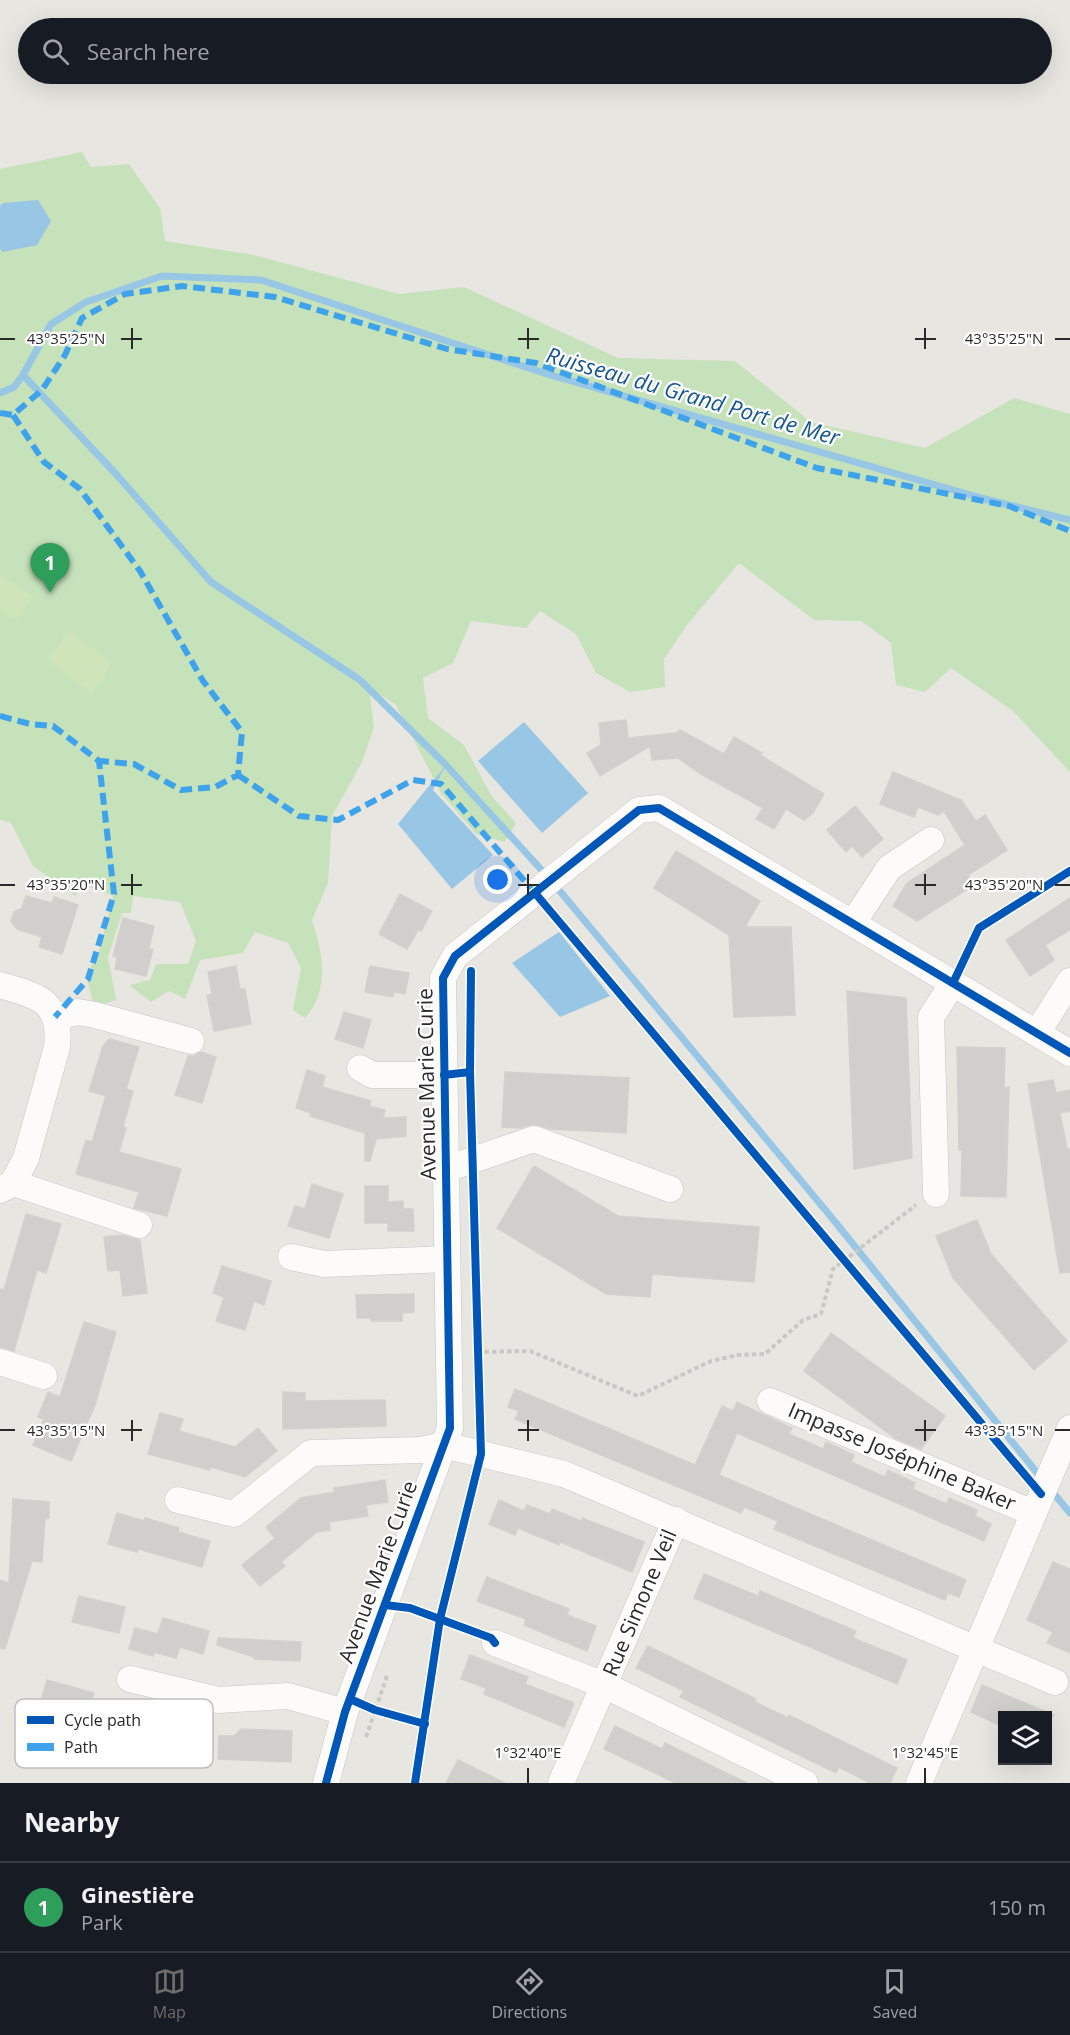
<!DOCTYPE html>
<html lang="en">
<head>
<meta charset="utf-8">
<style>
	body { margin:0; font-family:"Open Sans",sans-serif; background:#242831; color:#f1f3f6 }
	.controls { position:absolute; right:18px; bottom:18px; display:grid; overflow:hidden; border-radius:0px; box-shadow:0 6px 24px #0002 }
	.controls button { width:54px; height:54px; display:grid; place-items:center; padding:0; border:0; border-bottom:2px solid #363941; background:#171b24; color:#f1f3f6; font:30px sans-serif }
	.you { position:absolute; left:498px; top:880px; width:21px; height:21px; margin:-15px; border:4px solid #fff; border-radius:50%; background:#1a73e8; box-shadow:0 0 0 9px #1a73e833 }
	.badge { display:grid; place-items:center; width:39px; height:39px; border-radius:50%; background:#6c6c6a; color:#fff; font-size:20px; font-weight:700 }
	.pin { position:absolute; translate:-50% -50px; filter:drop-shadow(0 2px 3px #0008) }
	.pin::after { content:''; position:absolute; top:32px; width:21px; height:18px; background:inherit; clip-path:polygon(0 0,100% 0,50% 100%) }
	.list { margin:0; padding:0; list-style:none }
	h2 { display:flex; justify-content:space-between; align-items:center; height:78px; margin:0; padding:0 24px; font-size:26px }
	h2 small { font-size:20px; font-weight:400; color:#9ea1a6 }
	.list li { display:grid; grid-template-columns:39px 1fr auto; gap:18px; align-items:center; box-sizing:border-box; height:90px; padding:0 24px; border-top:2px solid #363941 }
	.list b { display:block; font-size:22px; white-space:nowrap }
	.list p { margin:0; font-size:20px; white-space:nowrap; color:#9ea1a6 }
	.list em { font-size:20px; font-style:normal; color:#9ea1a6 }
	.icon { flex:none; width:33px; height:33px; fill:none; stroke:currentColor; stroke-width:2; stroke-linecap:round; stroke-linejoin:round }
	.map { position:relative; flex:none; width:1070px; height:1783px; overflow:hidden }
	.search { position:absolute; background:#171b24; box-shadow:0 6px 24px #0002; left:18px; right:18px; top:18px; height:66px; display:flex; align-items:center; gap:15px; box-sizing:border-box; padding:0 21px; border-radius:33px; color:#9ea1a6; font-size:22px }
	.sheet { height:168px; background:#171b24 }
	nav { display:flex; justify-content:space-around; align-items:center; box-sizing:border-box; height:84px; border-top:2px solid #363941; background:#171b24; font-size:16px; color:#9ea1a6 }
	nav a { display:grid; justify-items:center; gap:3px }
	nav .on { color:#6c6c6a }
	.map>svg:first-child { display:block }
</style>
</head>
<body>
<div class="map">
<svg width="1070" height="1783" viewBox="0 0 1070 1783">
	<rect width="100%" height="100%" fill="#e8e6e0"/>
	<path fill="#c6e2bb" d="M82 152 91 167 129 164 160 208 165 241 254 255 399 294 464 287 618 358 735 361 811 422 925 448 1014 398 1070 414V772L1013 711 951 668 925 692 896 685 891 643 861 621 814 620 739 563 687 625 664 659 665 687 630 692 596 673 576 634 540 611 526 628 471 621 453 663 423 678 428 718 464 745 491 795 516 823 505 842 476 834 441 793 396 705 369 687 374 728 361 764 332 816 328 883 312 920C323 953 330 990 305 1018L293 1010 301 968 288 943 255 932 243 953 200 960 185 999 169 991 151 1002 129 985 150 980 156 964H188L196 941 180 902 133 896 131 913H122L108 957 116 1000 94 1007 86 975 98 955 113 896 82 884 75 896 33 866 11 823 0 820V248L3 252V203L0 206V169Z"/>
	<g fill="#cfe5b9">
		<path d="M0 575 33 596 17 620 0 610Z"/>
		<path d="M68 631 112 663 92 694 48 660Z"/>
	</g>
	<g fill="#98c6e5">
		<path d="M38 200 51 221 37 245 2 252 0 248V206L3 203Z"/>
		<path d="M524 722 588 793 542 833 478 761Z"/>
		<path d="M446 765 433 790 493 855 452 889 398 824Z"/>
		<path d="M559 932 610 996 560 1017 512 963Z"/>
	</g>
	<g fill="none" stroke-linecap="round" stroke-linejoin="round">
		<g stroke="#98c6e5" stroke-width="7">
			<path d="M23 375 116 474 211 582 360 680 446 765 547 876"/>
			<path d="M0 393 14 387 23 375 51 324 86 302 162 276 261 280 547 374 981 498 1070 520"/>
			<path d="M554 884 832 1218 1042 1479"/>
			<path d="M1051 1490 1070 1513"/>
		</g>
	</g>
	<g fill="#d1cfcb" stroke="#d3d1cc" stroke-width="1.5">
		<path d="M626 720 628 738 676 733 680 730 724 754 734 737 762 753 760 755 824 794 813 813 804 820 786 809 774 829 756 819 763 808 699 773 678 758 652 760 650 746 600 776 587 753 601 745 599 723Z"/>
		<path d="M893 772 961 800 976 821 985 815 1007 850 968 875 974 885 917 921 893 906 907 883 965 845 944 811 938 815 918 807 914 817 880 804Z"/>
		<path d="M855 806 883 839 862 857 852 846 846 852 827 830Z"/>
		<path d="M676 851 760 901 745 927H791L795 1015 734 1017 729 935 654 888Z"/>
		<path d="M400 894 432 911 421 931 418 930 407 949 379 934Z"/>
		<path d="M26 896 52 903 54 897 78 905 62 954 39 947 42 937 17 929 11 921 14 912 22 908Z"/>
		<path d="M1070 898V930L1045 945 1054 960 1030 976 1006 940Z"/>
		<path d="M123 918 154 926 149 949H153L146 976 115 969 117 957 113 956Z"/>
		<path d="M236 966 240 989H245L251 1024 214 1031 207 995H212L208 972Z"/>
		<path d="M370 966 409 973 405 994 394 992 393 997 365 992Z"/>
		<path d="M847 991 906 998 912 1158 854 1169Z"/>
		<path d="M344 1012 371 1020 363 1048 335 1039Z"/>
		<path d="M109 1039 139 1047 126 1089 133 1091 123 1127 126 1128 119 1152 181 1169 167 1216 134 1208 139 1192 76 1174 86 1140 92 1142 106 1096 89 1091 103 1046Z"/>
		<path d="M957 1047 1005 1048 1004 1088 1009 1087 1006 1197 961 1196 962 1150H959Z"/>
		<path d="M201 1052 216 1057 202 1103 175 1095 188 1056H194Z"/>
		<path d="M307 1070 325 1076 322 1087 371 1101 369 1106 385 1110 383 1118 406 1117V1136L376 1139 370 1161H365V1133L310 1116 311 1113 296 1108Z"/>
		<path d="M505 1072 629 1078 626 1133 551 1129 538 1125H529L520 1128 502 1127Z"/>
		<path d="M1053 1080 1056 1093 1070 1090V1111L1060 1113 1067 1149H1070V1272L1060 1273 1028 1084Z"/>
		<path d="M534 1166 618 1216 759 1227 754 1282 652 1274 650 1297 606 1294 497 1228Z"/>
		<path d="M312 1184 343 1194 329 1238 288 1226 295 1206 305 1209Z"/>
		<path d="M365 1186H388V1202L403 1201V1209H413L414 1231H388V1223H365Z"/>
		<path d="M26 1214 61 1224 46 1273 37 1270 14 1351 0 1347V1289L4 1290Z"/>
		<path d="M977 1220 991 1254 1067 1341 1034 1370 953 1278 936 1236Z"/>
		<path d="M122 1235 140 1240 147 1293 123 1296 120 1270 108 1271 104 1237Z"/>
		<path d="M222 1266 271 1281 264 1305 254 1301 245 1330 216 1321 224 1297 213 1293Z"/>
		<path d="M414 1294V1312L402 1313V1321H371V1318H357L356 1295Z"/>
		<path d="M84 1322 116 1332 95 1405 71 1461 33 1445 44 1419 38 1417 48 1392 60 1397Z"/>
		<path d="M831 1333 945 1416 921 1449 895 1438 804 1371Z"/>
		<path d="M515 1389 695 1465 722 1406 733 1411 737 1402 792 1428 789 1434 823 1449 826 1442 854 1455 851 1462 885 1477 888 1470 915 1483 913 1489 930 1497 947 1504 949 1498 977 1510 975 1516 991 1524 984 1541 737 1433 719 1475 966 1580 959 1597 948 1593 945 1600 774 1529 778 1521 744 1507 741 1513 515 1419 519 1411 508 1407Z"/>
		<path d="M283 1392 305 1393V1401L385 1400 386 1426 283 1429Z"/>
		<path d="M160 1413 183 1419 179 1431 235 1447 258 1428 277 1451 245 1477 211 1467 210 1470 148 1454Z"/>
		<path d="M385 1480 388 1502 366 1505 368 1516 329 1522 330 1530 317 1532 281 1562 285 1566 260 1586 242 1565 275 1538 266 1527 301 1498 335 1492 334 1488Z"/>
		<path d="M13 1499 49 1502V1518L45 1519 42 1562 32 1561 5 1649 0 1648V1580L9 1583Z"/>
		<path d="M499 1500 524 1511 527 1505 550 1514 552 1509 581 1521 582 1518 644 1542 632 1572 560 1542 559 1545 518 1528 515 1535 489 1524Z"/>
		<path d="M117 1513 144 1521 145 1518 179 1528 178 1532 210 1541 202 1567 138 1549 137 1552 108 1544Z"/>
		<path d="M1053 1562 1070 1569V1653L1047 1643 1053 1632 1027 1620Z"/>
		<path d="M704 1574 758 1596 760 1591 805 1610 856 1631 853 1638 907 1660 897 1684 694 1598Z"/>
		<path d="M487 1577 569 1609 567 1615 596 1626 587 1651 524 1625 526 1619 477 1601Z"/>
		<path d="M79 1596 125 1607 119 1633 72 1622Z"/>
		<path d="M163 1618 209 1631 203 1654 180 1647 176 1658 154 1652 153 1656 129 1649 135 1628 158 1634Z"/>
		<path d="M218 1638 301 1642 300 1661 254 1659V1657L217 1645Z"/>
		<path d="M648 1646 756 1699 754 1701 771 1710 788 1718 789 1715 897 1768 890 1783H870L839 1767 836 1773 680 1697 684 1691 636 1668Z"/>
		<path d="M470 1655 528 1677 525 1684 574 1703 564 1727 484 1694 486 1688 461 1679Z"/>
		<path d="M47 1680 94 1693 92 1700 134 1709 130 1732 84 1724 85 1721 39 1708Z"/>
		<path d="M982 1685 1054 1715V1716H1002V1726L971 1712Z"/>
		<path d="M615 1726 662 1749 665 1743 747 1783H676L604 1749Z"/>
		<path d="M241 1729 292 1731 291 1762 218 1759 219 1736H234Z"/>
		<path d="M458 1760 505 1783H446Z"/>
	</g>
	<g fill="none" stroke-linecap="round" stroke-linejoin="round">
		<g stroke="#c5c5c5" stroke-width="27">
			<g id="minor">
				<path d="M853 923 889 868 931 840"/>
				<path d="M0 985C38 996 62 1001 57 1047L26 1158 13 1183 0 1190"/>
				<path d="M55 1017 78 1012 95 1015 191 1041"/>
				<path d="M1037 1033 1070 981"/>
				<path d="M360 1068 372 1075H444"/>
				<path d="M446 1169 534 1139 670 1189"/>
				<path d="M13 1183 139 1225"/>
				<path d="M936 1194 931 1017 953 983"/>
				<path d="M291 1257 324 1264 447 1259"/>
				<path d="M0 1362 44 1376"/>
				<path d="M770 1401 1033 1513"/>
				<path d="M178 1500 234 1514 311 1453 420 1450 444 1445 564 1474 976 1649 1070 1428"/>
				<path d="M495 1643 604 1685 805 1783"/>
				<path d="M130 1679 218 1700 288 1696 345 1712"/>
				<path d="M326 1783 345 1712 450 1428 443 978 455 956 639 810 659 808 1070 1053"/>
				<path d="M561 1783 676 1520"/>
				<path d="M919 1783 976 1649 1055 1682"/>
			</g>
		</g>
		<g stroke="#c8c8c7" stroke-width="4" stroke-dasharray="4.5 3" stroke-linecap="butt">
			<path d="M549 909 1026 1475"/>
			<path d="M962 963 979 928 1070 871"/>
			<path d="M470 1021 471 980"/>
			<path d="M474 1215 480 1429"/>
			<path d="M477 1352 530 1351 638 1396 711 1361 738 1355 765 1354 803 1320 821 1314 833 1269 916 1205"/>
			<path d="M408 1608 474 1632"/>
			<path d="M375 1710 425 1724"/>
			<path d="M366 1737 387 1676"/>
			<path d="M415 1783 440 1619 476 1475"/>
		</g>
		<use href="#minor" stroke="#fcfbfa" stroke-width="26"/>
		<g stroke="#3ea3eb" stroke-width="6" stroke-dasharray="12 6" stroke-linecap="butt">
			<path d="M0 413 13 415 42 390 65 355 82 318 125 294 182 286 275 297 447 349 536 363 817 468 1009 506 1070 531"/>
			<path d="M13 415 44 462 80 489 140 571 203 681 242 732 238 775 215 787 181 790 134 764 99 761"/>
			<path d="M0 716 30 724 53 726 99 761 114 894 88 979 55 1017"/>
			<path d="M238 775 299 816 338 820 413 780 441 784 535 893"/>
		</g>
		<g stroke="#fff" stroke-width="11">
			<g id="cycleway">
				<path d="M535 893 1041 1494"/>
				<path d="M953 983 979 928 1070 871"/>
				<path d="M470 1072 471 971"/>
				<path d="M385 1605 410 1608 491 1638 495 1643"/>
				<path d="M350 1699 375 1710 425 1724"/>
				<path d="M326 1783 345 1712 450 1428 443 978 455 956 639 810 659 808 1070 1053"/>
				<path d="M415 1783 440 1619 481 1454 470 1072 444 1075"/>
			</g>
		</g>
		<use href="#cycleway" stroke="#0057b8" stroke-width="8"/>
	</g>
	<path fill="none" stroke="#2a2a2a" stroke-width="2" d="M132 328V349M528 328V349M925 328V349M0 339H15M121 339H142M518 339H539M915 339H936M1055 339H1070M132 874V895M528 874V895M925 874V895M0 885H15M121 885H142M518 885H539M915 885H936M1055 885H1070M132 1420V1441M528 1420V1441M925 1420V1441M0 1430H15M121 1430H142M518 1430H539M915 1430H936M1055 1430H1070M528 1768V1783M925 1768V1783"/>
	<g text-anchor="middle" stroke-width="4.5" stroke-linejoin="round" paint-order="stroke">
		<g font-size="21" fill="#2a2a2a" stroke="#fff">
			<text transform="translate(427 1084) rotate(-91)" y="7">Avenue Marie Curie</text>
			<text transform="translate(902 1457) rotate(23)" y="7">Impasse Joséphine Baker</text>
			<text transform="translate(378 1572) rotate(-70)" y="7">Avenue Marie Curie</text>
			<text transform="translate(640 1603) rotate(-67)" y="7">Rue Simone Veil</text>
		</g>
		<g font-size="22" font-style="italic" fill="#165692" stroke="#fff">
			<text transform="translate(693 396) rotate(16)" y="8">Ruisseau du Grand Port de Mer</text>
		</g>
	</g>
	<rect x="15" y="1699" width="198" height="69" rx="9" fill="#fff" stroke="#bfbfbf" stroke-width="1.5"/>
	<rect x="27" y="1716" width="27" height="8" fill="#0057b8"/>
	<rect x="27" y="1743" width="27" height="8" fill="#3ea3eb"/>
	<g font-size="16" fill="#2a2a2a">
		<text x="64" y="1726">Cycle path</text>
		<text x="64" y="1753">Path</text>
	</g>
	<g font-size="15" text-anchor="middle" fill="#2a2a2a" stroke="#fff" stroke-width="4.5" stroke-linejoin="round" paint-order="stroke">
		<text x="66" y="344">43°35'25"N</text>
		<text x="1004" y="344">43°35'25"N</text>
		<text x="66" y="890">43°35'20"N</text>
		<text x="1004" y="890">43°35'20"N</text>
		<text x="66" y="1436">43°35'15"N</text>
		<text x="1004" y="1436">43°35'15"N</text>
		<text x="528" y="1758">1°32'40"E</text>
		<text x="925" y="1758">1°32'45"E</text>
	</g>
</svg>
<div class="controls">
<button><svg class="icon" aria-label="layers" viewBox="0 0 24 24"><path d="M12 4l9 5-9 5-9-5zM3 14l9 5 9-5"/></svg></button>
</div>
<div class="you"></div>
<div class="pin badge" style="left:50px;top:593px;background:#2e9e5b">1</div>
<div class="search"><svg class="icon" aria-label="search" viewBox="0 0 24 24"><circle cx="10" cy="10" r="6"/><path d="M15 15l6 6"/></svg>Search here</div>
</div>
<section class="sheet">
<h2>Nearby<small></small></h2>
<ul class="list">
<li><span class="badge" style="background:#2e9e5b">1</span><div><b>Ginestière</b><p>Park</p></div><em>150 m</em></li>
</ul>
</section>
<nav>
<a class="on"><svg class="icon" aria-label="map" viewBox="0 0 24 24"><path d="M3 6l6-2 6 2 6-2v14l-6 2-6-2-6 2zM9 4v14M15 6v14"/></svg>Map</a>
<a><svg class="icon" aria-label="directions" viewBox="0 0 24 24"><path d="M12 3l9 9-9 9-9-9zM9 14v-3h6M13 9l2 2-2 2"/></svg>Directions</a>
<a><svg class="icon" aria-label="saved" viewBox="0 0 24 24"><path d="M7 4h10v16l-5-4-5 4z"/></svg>Saved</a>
</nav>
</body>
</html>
